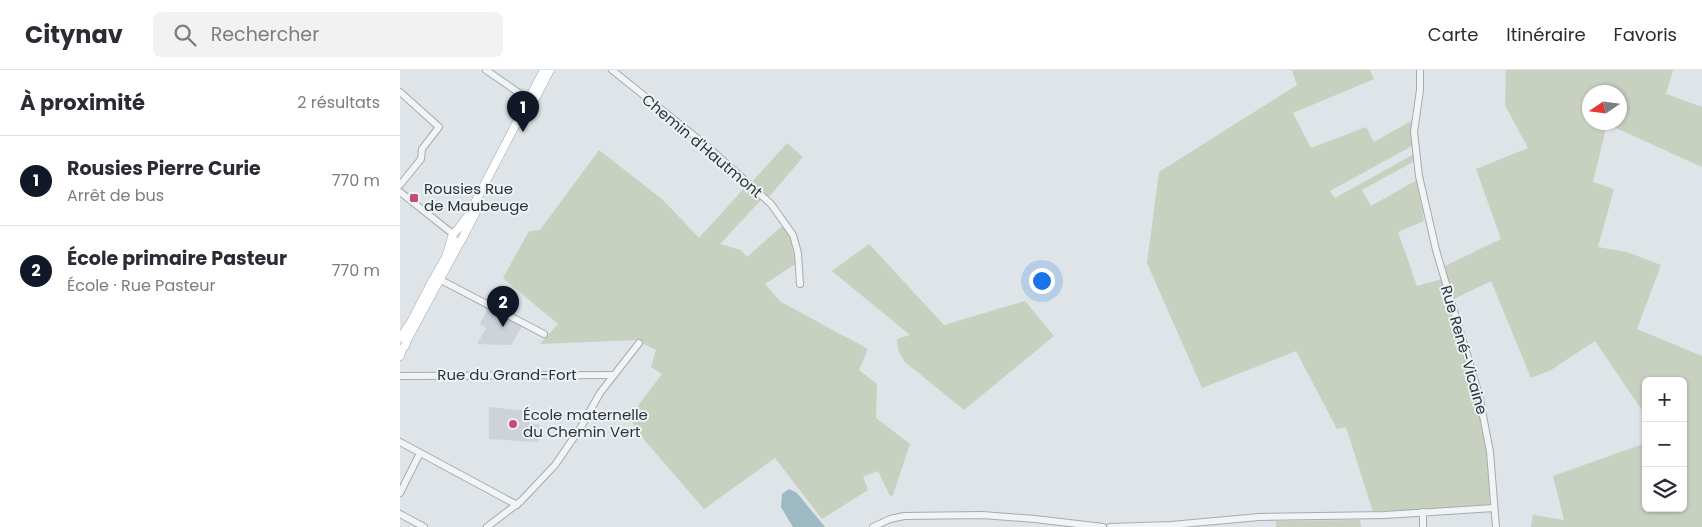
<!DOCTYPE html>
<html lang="fr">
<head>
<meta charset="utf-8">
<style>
	body { margin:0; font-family:Poppins,sans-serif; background:#f2f2f3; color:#2b2b33 }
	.controls { position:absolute; right:15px; bottom:15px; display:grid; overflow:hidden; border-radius:8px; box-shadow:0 1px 4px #0004 }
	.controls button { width:45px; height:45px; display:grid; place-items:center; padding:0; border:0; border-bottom:1px solid #e1e1e2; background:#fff; color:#2b2b33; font:25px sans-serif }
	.compass { position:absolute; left:1182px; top:15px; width:45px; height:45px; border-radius:50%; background:#fff; box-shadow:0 1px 4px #0004; rotate:257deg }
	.you { position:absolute; left:641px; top:210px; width:18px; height:18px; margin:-12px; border:4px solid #fff; border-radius:50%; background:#1a73e8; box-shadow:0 0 0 8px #1a73e833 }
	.badge { display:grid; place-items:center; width:32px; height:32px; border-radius:50%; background:#111827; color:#fff; font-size:16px; font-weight:700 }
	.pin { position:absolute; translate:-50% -41px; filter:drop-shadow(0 1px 2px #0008) }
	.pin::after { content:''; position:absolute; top:26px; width:18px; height:15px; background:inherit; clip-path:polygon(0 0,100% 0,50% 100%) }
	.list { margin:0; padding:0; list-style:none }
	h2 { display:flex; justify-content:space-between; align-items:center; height:65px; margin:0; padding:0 20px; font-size:21px }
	h2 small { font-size:16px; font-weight:400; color:#7c7c81 }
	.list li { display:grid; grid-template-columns:32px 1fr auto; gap:15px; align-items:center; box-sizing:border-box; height:90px; padding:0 20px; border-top:1px solid #e1e1e2 }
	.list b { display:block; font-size:19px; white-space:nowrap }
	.list p { margin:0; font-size:16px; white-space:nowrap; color:#7c7c81 }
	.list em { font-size:16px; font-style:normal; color:#7c7c81 }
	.icon { flex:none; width:28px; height:28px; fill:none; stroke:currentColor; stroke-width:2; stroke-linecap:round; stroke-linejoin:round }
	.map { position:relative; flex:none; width:1302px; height:457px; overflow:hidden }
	header { display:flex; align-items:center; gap:30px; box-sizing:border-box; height:70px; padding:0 25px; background:#fff; border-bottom:1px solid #e1e1e2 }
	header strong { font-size:24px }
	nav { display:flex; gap:28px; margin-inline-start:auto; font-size:18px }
	.search { width:350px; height:45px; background:#f2f2f3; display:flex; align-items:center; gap:12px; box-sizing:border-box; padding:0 18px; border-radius:8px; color:#7c7c81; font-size:19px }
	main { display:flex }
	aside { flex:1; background:#fff }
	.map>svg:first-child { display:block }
</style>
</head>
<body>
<header>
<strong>Citynav</strong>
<div class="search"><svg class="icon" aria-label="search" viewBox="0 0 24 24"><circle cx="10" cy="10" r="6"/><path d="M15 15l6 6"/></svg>Rechercher</div>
<nav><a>Carte</a><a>Itinéraire</a><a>Favoris</a></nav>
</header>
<main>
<aside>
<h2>À proximité<small>2 résultats</small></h2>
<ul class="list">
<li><span class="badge">1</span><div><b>Rousies Pierre Curie</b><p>Arrêt de bus</p></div><em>770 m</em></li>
<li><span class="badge">2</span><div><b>École primaire Pasteur</b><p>École · Rue Pasteur</p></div><em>770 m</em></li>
</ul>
</aside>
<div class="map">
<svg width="1302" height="457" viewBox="0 0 1302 457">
	<rect width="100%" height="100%" fill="#dee4e7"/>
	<g fill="#cdd3d8">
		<path d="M88 238 122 256 111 275 77 274 86 258 80 254Z"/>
		<path d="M89 337 128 341 126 350 128 351 131 354 140 355 138 372 89 369Z"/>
	</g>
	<g fill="#c8d0c0" fill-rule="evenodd">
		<path d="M892 0H970L974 9 893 43 911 78 966 57 974 72 1011 51 1012 76 930 121 935 128 1014 84 1013 92 962 120 971 136 1017 110 1024 151 998 162 1017 216 1042 209C1057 261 1075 312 1084 366 1088 389 1089 412 1091 435L973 442 946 357 937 359 896 281 802 318 747 193 759 102 897 15Z"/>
		<path d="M1106 0H1273L1266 24 1302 37V97L1207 54 1193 112 1214 119 1198 177 1227 182 1261 195 1237 259 1302 286V457H1131L1133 445 1164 450 1153 406 1246 373V438H1283V311H1246V346L1195 271 1151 300 1131 308 1091 211 1054 229 1045 196 1101 169 1076 99 1128 78 1105 35ZM1190 22H1220V52H1190Z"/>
		<path d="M387 73 403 87 368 128 351 113Z"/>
		<path d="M199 80 263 130 299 168 347 115 362 129 320 174 341 180 347 187 383 155 392 172 395 194 365 214 381 232 468 279 459 300 477 314 476 348 510 374 493 425 490 426 478 401 463 407 468 420 422 449 375 388 304 439 246 372 229 348 262 304 251 297 256 280 236 270 140 274 158 254 103 208 129 161 140 160Z"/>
		<path d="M469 174 544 255 625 231 654 266 564 340 505 292 498 280 497 269 510 265 432 201Z"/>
		<path d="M960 450 961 457H876V451Z"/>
	</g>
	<path fill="#9cb9c4" d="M389 419 397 423 425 457H393L381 437 382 424Z"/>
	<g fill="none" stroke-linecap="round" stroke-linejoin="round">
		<g stroke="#a4acb0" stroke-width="8">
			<g id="minor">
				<path d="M86 0 132 32"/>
				<path d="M212 0 307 76 371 134 393 165 398 183 400 214"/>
				<path d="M1020 0V20L1014 62 1019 106 1036 180 1079 325 1090 382 1096 457"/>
				<path d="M0 22 39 57 22 79 21 89 0 115"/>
				<path d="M0 122 53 164"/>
				<path d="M35 207 144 264"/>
				<path d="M0 306 214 305"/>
				<path d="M0 372 117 435"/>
				<path d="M0 423 20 383"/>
				<path d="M0 444 24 457"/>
				<path d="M87 457 121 431 155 395 181 357 200 323 239 273"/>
				<path d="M473 457 490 449 504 446 582 445 635 449 703 457"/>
				<path d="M710 457 771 455 859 447 985 445 1094 438"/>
				<path d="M1023 457V442"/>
			</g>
		</g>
		<g stroke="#9fabb1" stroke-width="9">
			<g id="major">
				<path d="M122 54 150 0"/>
				<path d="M52 168 56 173 61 171 76 142"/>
				<path d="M0 268 11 252 30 215 46 187 53 164 59 158 68 146 144 0"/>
				<path d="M0 286 2 279 5 276 7 270 60 172"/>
			</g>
		</g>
		<use href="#minor" stroke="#f1f3f5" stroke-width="6"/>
		<use href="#major" stroke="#fff" stroke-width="8"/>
	</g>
	<g fill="#c34c7a" stroke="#eef2f4" stroke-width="2">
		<rect x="9" y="123" width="10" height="10" rx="2.5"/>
		<circle cx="113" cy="354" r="5"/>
	</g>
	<g text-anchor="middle" stroke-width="4" stroke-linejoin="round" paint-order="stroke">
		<g font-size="15" fill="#29343c" stroke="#eef2f4">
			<text transform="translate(302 76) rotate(40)" y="5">Chemin d'Hautmont</text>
			<text transform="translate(1064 280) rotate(74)" y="5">Rue René-Vicaine</text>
			<text x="107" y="310">Rue du Grand-Fort</text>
		</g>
		<g font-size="15" fill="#29343c" stroke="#eef2f4" text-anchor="start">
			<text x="24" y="124">Rousies Rue<tspan x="24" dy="17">de Maubeuge</tspan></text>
			<text x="123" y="350">École maternelle<tspan x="123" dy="17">du Chemin Vert</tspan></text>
		</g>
	</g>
</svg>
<div class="controls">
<button>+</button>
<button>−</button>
<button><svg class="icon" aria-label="layers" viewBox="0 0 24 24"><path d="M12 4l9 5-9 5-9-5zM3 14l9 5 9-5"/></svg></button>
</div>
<svg class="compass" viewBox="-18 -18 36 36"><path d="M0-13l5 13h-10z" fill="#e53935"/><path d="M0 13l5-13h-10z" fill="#7c7c81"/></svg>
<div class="you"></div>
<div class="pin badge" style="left:123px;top:62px">1</div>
<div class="pin badge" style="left:103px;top:257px">2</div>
</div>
</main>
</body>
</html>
